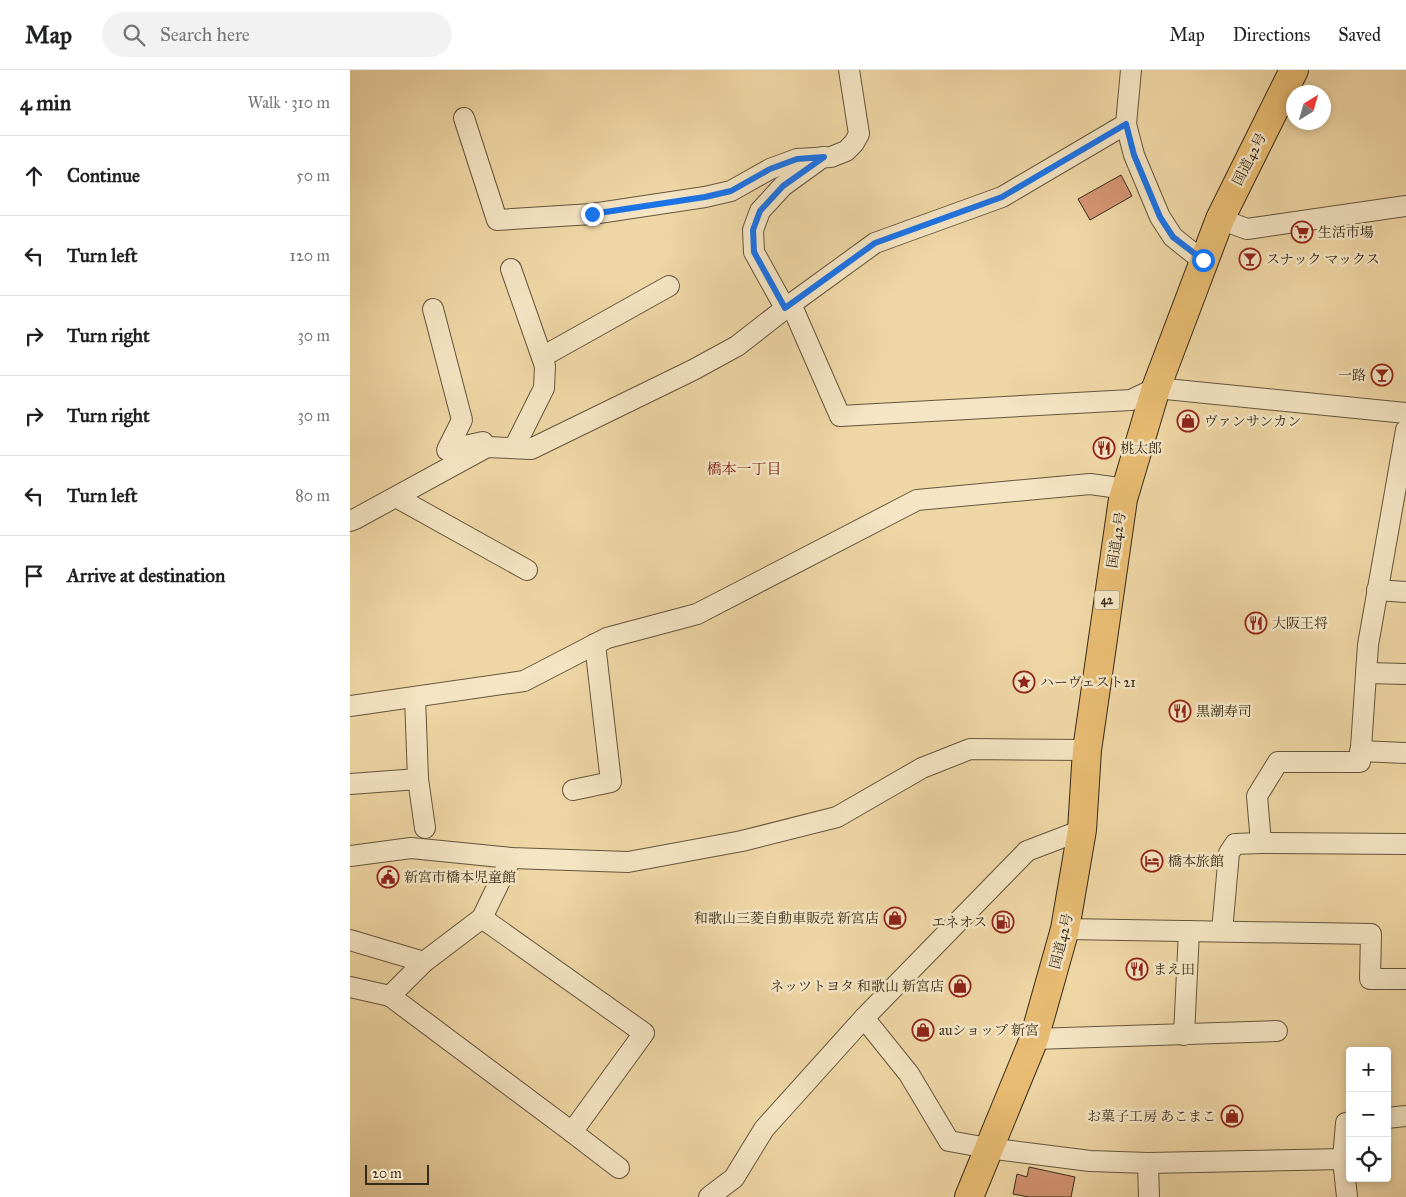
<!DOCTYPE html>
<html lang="en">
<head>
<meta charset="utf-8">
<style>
	body { margin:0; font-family:"IM FELL Great Primer","Noto Serif JP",serif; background:#f2f2f2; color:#202124 }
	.controls { position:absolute; right:15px; bottom:15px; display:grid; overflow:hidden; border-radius:5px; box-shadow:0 2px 8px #0003 }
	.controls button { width:45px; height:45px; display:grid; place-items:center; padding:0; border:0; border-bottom:1px solid #e0e0e0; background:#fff; color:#202124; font:25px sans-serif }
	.compass { position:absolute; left:936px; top:15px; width:45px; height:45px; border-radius:50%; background:#fff; box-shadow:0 2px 8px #0003; rotate:37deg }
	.scale { position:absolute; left:15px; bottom:12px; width:64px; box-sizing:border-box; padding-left:5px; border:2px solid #362a1a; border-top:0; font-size:14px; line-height:18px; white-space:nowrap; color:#362a1a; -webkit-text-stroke:4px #f5e5c4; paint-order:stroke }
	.stop { position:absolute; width:15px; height:15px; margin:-11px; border:4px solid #1a73e8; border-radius:50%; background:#fff }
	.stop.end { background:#1a73e8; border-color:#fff; box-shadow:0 1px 5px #0008 }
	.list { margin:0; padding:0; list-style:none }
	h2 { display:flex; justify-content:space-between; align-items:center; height:65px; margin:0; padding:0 20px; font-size:21px }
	h2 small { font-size:16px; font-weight:400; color:#757577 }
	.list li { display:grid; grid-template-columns:32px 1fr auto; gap:15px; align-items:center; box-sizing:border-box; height:80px; padding:0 20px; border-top:1px solid #e0e0e0 }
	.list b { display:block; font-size:19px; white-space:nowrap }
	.list em { font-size:16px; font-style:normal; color:#757577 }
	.icon { flex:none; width:28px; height:28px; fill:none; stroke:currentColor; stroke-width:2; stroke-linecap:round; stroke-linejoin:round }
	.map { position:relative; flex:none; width:1056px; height:1127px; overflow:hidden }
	header { display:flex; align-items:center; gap:30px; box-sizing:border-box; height:70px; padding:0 25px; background:#fff; border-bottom:1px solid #e0e0e0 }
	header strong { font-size:24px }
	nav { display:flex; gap:28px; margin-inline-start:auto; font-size:18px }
	.search { width:350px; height:45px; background:#f2f2f2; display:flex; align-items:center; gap:12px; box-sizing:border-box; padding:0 18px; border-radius:28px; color:#757577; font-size:19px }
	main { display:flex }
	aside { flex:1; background:#fff }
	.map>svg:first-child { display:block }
</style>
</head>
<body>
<header>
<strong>Map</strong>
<div class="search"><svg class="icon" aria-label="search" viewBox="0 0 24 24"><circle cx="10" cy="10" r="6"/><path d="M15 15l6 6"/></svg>Search here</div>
<nav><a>Map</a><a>Directions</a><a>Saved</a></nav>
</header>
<main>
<aside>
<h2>4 min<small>Walk · 310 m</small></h2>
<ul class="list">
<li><svg class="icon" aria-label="ahead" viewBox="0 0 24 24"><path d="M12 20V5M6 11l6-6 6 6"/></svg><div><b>Continue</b></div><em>50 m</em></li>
<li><svg class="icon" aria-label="left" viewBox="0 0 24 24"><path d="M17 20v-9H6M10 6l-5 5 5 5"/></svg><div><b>Turn left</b></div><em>120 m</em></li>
<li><svg class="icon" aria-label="right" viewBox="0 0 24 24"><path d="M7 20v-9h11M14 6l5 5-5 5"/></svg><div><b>Turn right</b></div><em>30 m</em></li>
<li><svg class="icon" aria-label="right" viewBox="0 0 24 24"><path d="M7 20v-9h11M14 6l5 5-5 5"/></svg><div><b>Turn right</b></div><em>30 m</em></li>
<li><svg class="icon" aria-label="left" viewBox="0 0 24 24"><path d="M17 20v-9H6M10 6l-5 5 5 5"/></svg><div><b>Turn left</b></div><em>80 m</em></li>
<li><svg class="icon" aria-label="arrive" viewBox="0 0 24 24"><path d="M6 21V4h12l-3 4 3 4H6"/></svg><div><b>Arrive at destination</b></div></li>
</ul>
</aside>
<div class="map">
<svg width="1056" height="1127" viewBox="0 0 1056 1127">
	<rect width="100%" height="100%" fill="#efd7a5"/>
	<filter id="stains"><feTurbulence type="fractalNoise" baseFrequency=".004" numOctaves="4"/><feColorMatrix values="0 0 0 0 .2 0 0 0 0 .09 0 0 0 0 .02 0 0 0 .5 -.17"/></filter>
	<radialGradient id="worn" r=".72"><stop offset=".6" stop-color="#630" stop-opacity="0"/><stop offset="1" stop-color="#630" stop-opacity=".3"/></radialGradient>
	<g fill="#d49472" stroke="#362a1a">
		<path d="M771 105 782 126 740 150 728 129Z"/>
		<path d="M679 1097 725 1107 721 1127H679L663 1124 667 1104 677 1107Z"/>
	</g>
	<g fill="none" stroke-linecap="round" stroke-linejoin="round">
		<g stroke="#64553d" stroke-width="22">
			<g id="minor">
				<path d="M781 0 776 54 784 85 810 147 823 167 853 191"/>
				<path d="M114 48 147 150 242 144 355 127 381 121 420 99 447 89 481 87 496 81 504 73 509 64 499 0"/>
				<path d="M870 149 897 159 1056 136"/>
				<path d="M161 199 195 296 194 318 164 378"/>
				<path d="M441 234 490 346 781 330 806 318 1056 343"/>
				<path d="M435 238 404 182 403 160 410 141 433 116 473 87"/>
				<path d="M83 239 112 350 97 380 133 372"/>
				<path d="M192 287 319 216"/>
				<path d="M46 427 177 500"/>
				<path d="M0 451 5 449 137 377 181 379 343 300 387 276 441 234 525 173 652 127 776 54"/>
				<path d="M1027 520 1056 522"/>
				<path d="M1016 603 1056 604"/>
				<path d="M65 627 68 709 75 758"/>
				<path d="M0 636 174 611 257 568 347 544 567 430 740 414 776 419"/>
				<path d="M1010 681 1056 683"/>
				<path d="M0 714 68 709"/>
				<path d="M223 720 261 712 245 574"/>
				<path d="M911 773 1056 774"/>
				<path d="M0 786 61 778 161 788 278 792 392 771 487 747 572 698 620 679 737 680"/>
				<path d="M715 859 1021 864 1020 909H1056"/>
				<path d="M872 861 879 783 885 774 911 773 907 726 928 692H1010L1018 575 1056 360"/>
				<path d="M0 870 74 892"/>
				<path d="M0 917 40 926 74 892 132 848 161 788"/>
				<path d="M40 926 222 1062 294 963 132 848"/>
				<path d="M514 948 559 1004 599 1071 638 1078 740 1091 798 1093 993 1089"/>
				<path d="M834 965 839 861"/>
				<path d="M684 969 927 961"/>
				<path d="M1037 1048 1056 1046"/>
				<path d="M222 1062 269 1098"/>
				<path d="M798 1093 799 1127"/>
				<path d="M359 1127 384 1108 414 1059 514 948 677 781 732 760"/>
				<path d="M997 1127 993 1089 996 1053 1000 1052"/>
			</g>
		</g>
		<g stroke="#362a1a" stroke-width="30">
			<path id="highway" d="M619 1127 684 969 715 859 732 760 737 680 773 429 806 318 870 149 944 0"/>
		</g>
		<use href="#minor" stroke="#f5e5c4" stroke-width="20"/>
		<use href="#highway" stroke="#e8bc72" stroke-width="28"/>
	</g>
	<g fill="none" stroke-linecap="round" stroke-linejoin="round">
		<path stroke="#1a73e8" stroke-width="6" d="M242 144 355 127 381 121 420 99 447 89 474 87 433 116 410 141 403 160 404 182 435 238 525 173 652 127 776 54 784 85 810 147 823 167 853 190"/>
	</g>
	<defs>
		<g id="supermarket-ring" transform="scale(1.125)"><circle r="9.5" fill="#f5e5c4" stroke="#8f2418" stroke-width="1.5"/><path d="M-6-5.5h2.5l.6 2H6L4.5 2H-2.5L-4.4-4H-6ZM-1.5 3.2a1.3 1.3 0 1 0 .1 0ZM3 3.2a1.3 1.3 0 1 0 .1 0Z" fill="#8f2418"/></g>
		<g id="bar-ring" transform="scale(1.125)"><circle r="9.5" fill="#f5e5c4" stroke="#8f2418" stroke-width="1.5"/><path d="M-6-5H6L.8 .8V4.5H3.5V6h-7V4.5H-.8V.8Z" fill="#8f2418"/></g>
		<g id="shop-ring" transform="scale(1.125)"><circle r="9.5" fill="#f5e5c4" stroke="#8f2418" stroke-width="1.5"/><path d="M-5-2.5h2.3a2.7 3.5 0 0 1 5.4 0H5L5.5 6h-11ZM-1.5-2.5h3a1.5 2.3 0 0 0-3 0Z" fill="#8f2418"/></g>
		<g id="restaurant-ring" transform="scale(1.125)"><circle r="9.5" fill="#f5e5c4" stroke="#8f2418" stroke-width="1.5"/><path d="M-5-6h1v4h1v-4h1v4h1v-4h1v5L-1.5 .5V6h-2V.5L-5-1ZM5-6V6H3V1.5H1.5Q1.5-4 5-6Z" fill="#8f2418"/></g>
		<g id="sight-ring" transform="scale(1.125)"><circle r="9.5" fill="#f5e5c4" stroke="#8f2418" stroke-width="1.5"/><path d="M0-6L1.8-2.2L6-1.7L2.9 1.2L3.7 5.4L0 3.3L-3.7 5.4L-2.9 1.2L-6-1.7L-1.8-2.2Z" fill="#8f2418"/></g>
		<g id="hotel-ring" transform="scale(1.125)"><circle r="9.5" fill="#f5e5c4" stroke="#8f2418" stroke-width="1.5"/><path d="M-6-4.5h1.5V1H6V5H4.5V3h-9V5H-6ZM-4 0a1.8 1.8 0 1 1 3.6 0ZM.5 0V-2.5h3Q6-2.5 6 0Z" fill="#8f2418"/></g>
		<g id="civic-ring" transform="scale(1.125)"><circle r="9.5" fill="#f5e5c4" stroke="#8f2418" stroke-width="1.5"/><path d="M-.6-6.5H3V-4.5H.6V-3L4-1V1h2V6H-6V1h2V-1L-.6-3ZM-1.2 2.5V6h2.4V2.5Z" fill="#8f2418"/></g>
		<g id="fuel-ring" transform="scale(1.125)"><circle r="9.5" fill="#f5e5c4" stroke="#8f2418" stroke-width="1.5"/><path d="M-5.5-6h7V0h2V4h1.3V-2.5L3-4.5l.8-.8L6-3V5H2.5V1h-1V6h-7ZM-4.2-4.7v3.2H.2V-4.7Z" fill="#8f2418"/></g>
	</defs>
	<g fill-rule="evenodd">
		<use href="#supermarket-ring" x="952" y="162"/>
		<use href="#bar-ring" x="900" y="189"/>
		<use href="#bar-ring" x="1032" y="305"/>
		<use href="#shop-ring" x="838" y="351"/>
		<use href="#restaurant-ring" x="754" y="378"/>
		<use href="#restaurant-ring" x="906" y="553"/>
		<use href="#sight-ring" x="674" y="612"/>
		<use href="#restaurant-ring" x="830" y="641"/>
		<use href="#hotel-ring" x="802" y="791"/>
		<use href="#civic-ring" x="38" y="807"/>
		<use href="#shop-ring" x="545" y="848"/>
		<use href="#fuel-ring" x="653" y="852"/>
		<use href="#restaurant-ring" x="787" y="899"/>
		<use href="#shop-ring" x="610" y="916"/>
		<use href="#shop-ring" x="573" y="960"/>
		<use href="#shop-ring" x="882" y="1046"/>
	</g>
	<g text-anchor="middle" stroke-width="5" stroke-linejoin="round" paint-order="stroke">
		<rect fill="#f5e5c4" stroke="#6f624d" stroke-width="1" x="744.5" y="520.5" width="25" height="19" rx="4"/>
		<g font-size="12" font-weight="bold" fill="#362a1a">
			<text x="757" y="534">42</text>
		</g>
		<g font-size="14" fill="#362a1a" stroke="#f5e5c4">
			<text transform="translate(899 89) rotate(-63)" y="5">国道42号</text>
			<text transform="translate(766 470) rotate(-81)" y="5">国道42号</text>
			<text transform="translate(711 871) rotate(-76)" y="5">国道42号</text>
		</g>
		<g font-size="14" fill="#362a1a" stroke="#f5e5c4" text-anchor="start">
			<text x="968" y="167">生活市場</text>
			<text x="916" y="194">スナック マックス</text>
			<text x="1016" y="310" text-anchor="end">一路</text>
			<text x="854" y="356">ヴァンサンカン</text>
			<text x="770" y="383">桃太郎</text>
			<text x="922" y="558">大阪王将</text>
			<text x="690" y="617">ハーヴェスト21</text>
			<text x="846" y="646">黒潮寿司</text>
			<text x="818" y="796">橋本旅館</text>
			<text x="54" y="812">新宮市橋本児童館</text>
			<text x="529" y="853" text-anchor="end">和歌山三菱自動車販売 新宮店</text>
			<text x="637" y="857" text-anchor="end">エネオス</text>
			<text x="803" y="904">まえ田</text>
			<text x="594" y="921" text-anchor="end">ネッツトヨタ 和歌山 新宮店</text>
			<text x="589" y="965">auショップ 新宮</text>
			<text x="866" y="1051" text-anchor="end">お菓子工房 あこまこ</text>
		</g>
		<g font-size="15" fill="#7a1f14" stroke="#f5e5c4">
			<text x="394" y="404">橋本一丁目</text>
		</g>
	</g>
	<rect width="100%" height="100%" filter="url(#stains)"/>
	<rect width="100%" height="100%" fill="url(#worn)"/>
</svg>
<div class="controls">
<button>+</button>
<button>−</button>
<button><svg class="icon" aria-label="locate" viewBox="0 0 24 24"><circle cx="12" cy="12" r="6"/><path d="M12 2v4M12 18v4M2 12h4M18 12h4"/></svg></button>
</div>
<svg class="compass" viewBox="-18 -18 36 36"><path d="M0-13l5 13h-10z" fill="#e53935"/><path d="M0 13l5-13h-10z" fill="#757577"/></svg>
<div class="scale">20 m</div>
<div class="stop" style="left:853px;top:190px"></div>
<div class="stop end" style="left:242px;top:144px"></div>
</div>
</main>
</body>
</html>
